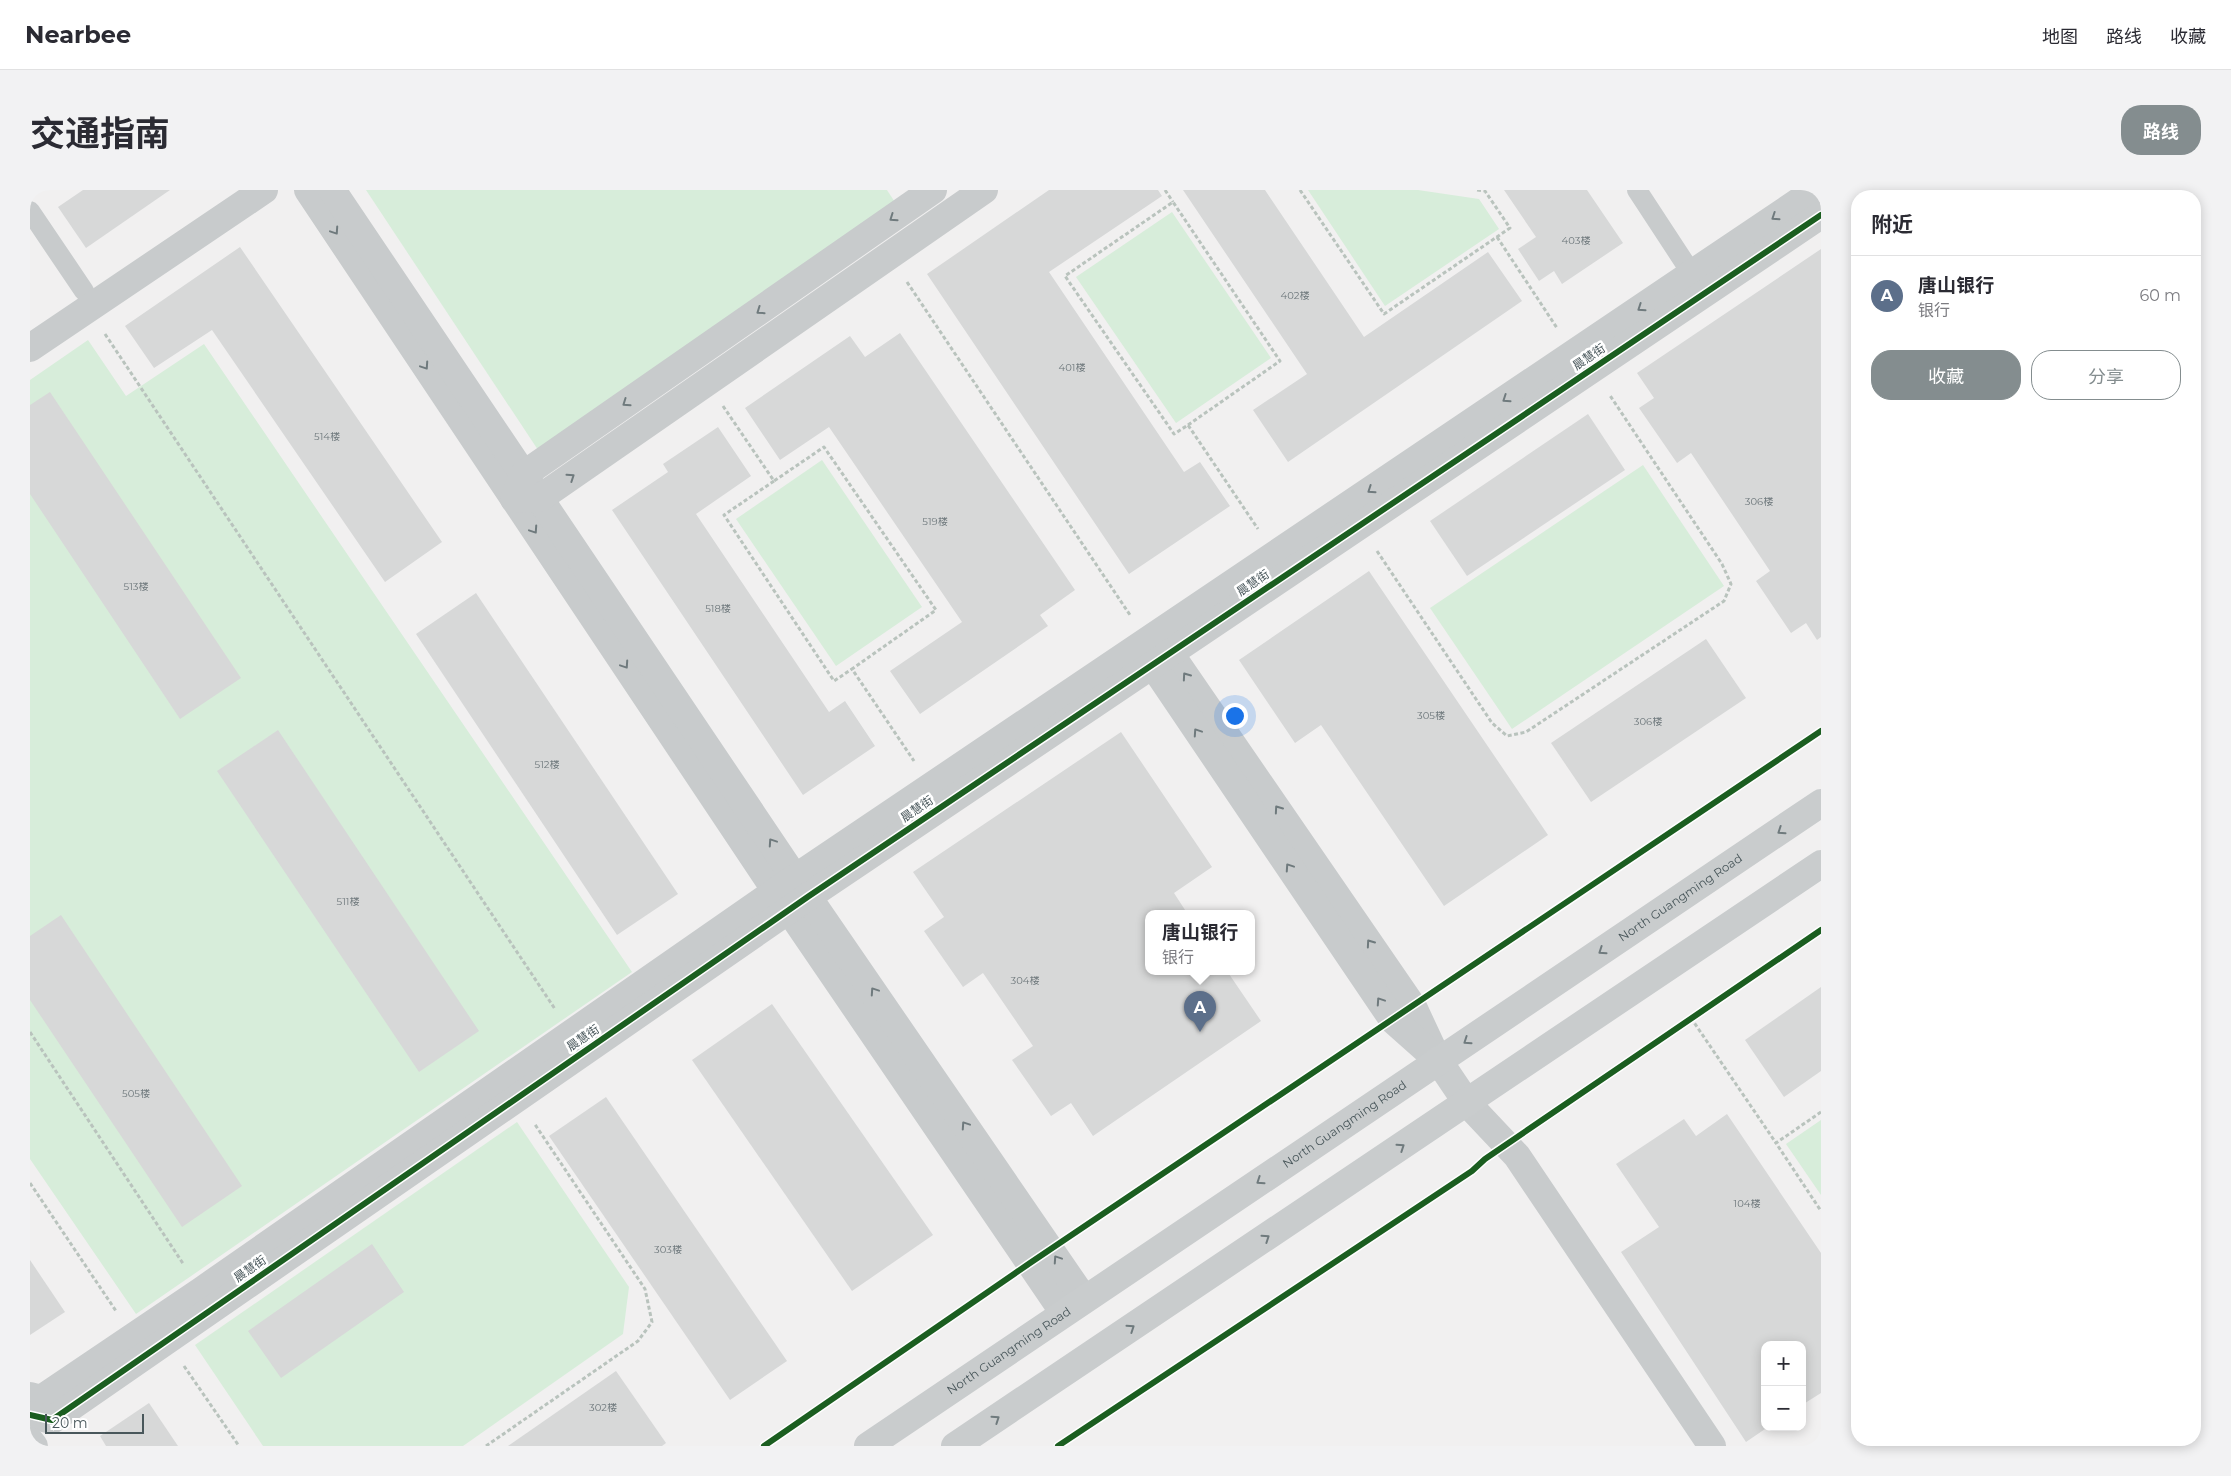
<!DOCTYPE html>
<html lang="zh">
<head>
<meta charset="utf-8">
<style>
	body { margin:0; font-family:Montserrat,"Noto Sans SC",sans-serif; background:#f2f2f3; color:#2b2b33 }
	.controls { position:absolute; right:15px; bottom:15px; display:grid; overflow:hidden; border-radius:10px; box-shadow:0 2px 12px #0003 }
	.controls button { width:45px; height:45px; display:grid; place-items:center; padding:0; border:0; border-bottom:1px solid #e1e1e2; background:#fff; color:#2b2b33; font:25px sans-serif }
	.scale { position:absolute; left:15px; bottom:12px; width:99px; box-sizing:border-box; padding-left:5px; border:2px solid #49575b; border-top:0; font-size:14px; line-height:18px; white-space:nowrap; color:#49575b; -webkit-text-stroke:4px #fff; paint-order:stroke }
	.you { position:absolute; left:1204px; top:525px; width:18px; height:18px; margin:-12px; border:4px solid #fff; border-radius:50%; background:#1a73e8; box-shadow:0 0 0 8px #1a73e833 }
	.badge { display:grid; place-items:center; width:32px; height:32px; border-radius:50%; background:#848d8f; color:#fff; font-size:16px; font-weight:700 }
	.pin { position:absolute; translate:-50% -41px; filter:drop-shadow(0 1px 2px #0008) }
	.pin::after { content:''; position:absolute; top:26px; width:18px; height:15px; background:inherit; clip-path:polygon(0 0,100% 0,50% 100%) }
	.popup { position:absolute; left:1115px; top:720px; width:110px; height:65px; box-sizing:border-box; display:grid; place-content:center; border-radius:10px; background:#fff; filter:drop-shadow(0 1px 4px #0005); font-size:16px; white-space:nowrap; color:#7c7c81 }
	.popup b { font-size:19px; color:#2b2b33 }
	.popup::after { content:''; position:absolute; left:50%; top:100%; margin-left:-10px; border:10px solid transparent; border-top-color:#fff }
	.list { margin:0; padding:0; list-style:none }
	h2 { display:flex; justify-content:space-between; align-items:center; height:65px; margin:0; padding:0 20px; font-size:21px }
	h2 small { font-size:16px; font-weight:400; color:#7c7c81 }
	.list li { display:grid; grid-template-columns:32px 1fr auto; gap:15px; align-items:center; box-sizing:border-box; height:80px; padding:0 20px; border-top:1px solid #e1e1e2 }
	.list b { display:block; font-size:19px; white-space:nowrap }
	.list p { margin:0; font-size:16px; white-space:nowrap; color:#7c7c81 }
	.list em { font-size:16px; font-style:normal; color:#7c7c81 }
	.actions { display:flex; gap:10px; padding:15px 20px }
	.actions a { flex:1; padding:11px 0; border:1px solid #848d8f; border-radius:20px; text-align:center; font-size:18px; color:#848d8f }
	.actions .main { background:#848d8f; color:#fff }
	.map { position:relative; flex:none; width:1791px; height:1256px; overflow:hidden; border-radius:20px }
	header { display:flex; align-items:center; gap:30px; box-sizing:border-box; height:70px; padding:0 25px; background:#fff; border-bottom:1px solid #e1e1e2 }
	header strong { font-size:24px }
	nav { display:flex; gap:28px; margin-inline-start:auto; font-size:18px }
	.intro { display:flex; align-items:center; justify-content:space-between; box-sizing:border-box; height:120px; padding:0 30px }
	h1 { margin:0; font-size:35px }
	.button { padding:12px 22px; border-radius:20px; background:#848d8f; color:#fff; font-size:18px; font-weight:700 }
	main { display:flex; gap:30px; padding:0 30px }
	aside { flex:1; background:#fff; border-radius:20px; box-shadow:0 2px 12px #0003 }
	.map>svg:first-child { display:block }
</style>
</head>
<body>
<header>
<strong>Nearbee</strong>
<nav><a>地图</a><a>路线</a><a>收藏</a></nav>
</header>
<div class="intro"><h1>交通指南</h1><a class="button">路线</a></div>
<main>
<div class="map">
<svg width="1791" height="1256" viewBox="0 0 1791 1256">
	<rect width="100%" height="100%" fill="#f1f0f0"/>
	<g fill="#d7edda">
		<path d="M336 0H857L870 20 512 266Z"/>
		<path d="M1278 0H1388L1449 9 1469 39 1355 116Z"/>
		<path d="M1142 22 1241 168 1146 233 1046 87Z"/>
		<path d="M58 150 96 206 174 154 602 782 106 1124 0 969V190Z"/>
		<path d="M792 270 892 417 806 476 706 329Z"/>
		<path d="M1613 275 1694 396 1482 539 1400 418Z"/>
		<path d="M1791 930V1005L1756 954Z"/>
		<path d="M487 932 599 1097 593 1144 433 1256H233L165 1155Z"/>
	</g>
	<g fill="#d7d8d8">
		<path d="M53 0H140L56 58 28 17Z"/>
		<path d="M1019 0H1128L1132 6 1019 82 1154 282 1170 272 1200 316 1099 384 897 84Z"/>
		<path d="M1153 0H1235L1334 147 1458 62 1492 111 1258 272 1223 220 1277 184Z"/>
		<path d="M1474 0H1557L1593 53 1532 94 1524 81 1509 91 1488 59 1506 47Z"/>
		<path d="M210 57 412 352 355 392 182 140 124 178 95 136Z"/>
		<path d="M1791 59V447L1787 450 1776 433 1761 443 1726 391 1740 381 1661 263 1647 273 1609 218 1624 208 1607 183Z"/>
		<path d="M870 143 1045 400 1010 425 1018 436 890 524 860 481 932 432 799 237 750 270 715 218 820 146 835 167Z"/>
		<path d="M20 202 211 488 150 529 0 304V215Z"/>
		<path d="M1558 224 1595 280 1437 386 1400 331Z"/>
		<path d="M688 237 721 286 666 324 799 522 815 511 845 556 773 605 582 320 638 282 633 274Z"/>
		<path d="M1339 381 1518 645 1414 716 1291 535 1265 553 1209 470Z"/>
		<path d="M446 403 648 704 587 745 386 444Z"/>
		<path d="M1676 449 1716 508 1561 612 1521 553Z"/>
		<path d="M248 540 449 841 389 882 187 581Z"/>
		<path d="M1091 542 1182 677 1144 703 1157 723H1119V781H1197L1231 831 1063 946 1041 913 1021 926 982 870 1003 856 953 783 933 797 894 741 914 727 883 682Z"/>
		<path d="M31 725 212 996 152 1037 0 810V746Z"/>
		<path d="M1791 797V881L1754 907 1715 850Z"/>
		<path d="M742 814 903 1045 822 1101 662 870Z"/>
		<path d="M576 907 757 1171 700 1210 519 946Z"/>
		<path d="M1697 924 1791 1063V1203L1772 1215V1155H1735V1237H1738L1716 1252 1591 1062 1629 1037 1586 974 1654 929 1666 946Z"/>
		<path d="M342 1054 374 1102 251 1188 218 1141Z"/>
		<path d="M0 1070 35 1122 0 1145Z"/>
		<path d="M586 1181 636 1253 632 1256H478Z"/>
		<path d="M119 1213 148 1256H76L70 1246Z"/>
	</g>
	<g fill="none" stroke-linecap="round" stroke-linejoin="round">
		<g stroke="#b9c3bd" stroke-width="3" stroke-dasharray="4 2.5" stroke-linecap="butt">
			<path d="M1135 0 1143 12"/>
			<path d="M1270 0 1354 124 1480 38 1455 1 1446 0"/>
			<path d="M1467 47 1527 138"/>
			<path d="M877 92 1100 425"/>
			<path d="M75 144 525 819"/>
			<path d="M693 216 744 291 794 257 906 420 822 479 884 571"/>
			<path d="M1158 235 1250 171 1143 12 1035 86 1144 244 1158 235 1228 339"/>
			<path d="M744 291 694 325 804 491 822 479"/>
			<path d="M1347 361 1462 533 1477 546 1496 542 1694 411 1701 394 1692 374 1579 204"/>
			<path d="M1661 828 1746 953"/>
			<path d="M0 842 154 1075"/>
			<path d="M1791 922 1746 953 1791 1021"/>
			<path d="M0 993 86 1121"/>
			<path d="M154 1176 209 1256"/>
			<path d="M456 1256 608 1151 622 1132 615 1099 504 933"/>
		</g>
		<g stroke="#c8cbcc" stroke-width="20">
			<path d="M1607 0 1662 84"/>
			<path d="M0 21 54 101"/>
		</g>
		<g stroke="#c8cbcc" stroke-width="28">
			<path d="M278 0 746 701 1034 1123"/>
			<path d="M302 0 765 688 1054 1109"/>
			<path d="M903 0 493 285 484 309 510 308 954 0"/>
			<path d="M0 158 234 0"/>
			<path d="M1130 449 1383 817 1403 860"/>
			<path d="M1112 459 1363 830 1408 870"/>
			<path d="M1437 913 1487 966 1682 1256"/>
			<path d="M0 1206 11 1209 171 1101 765 688 1786 0"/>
			<path d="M0 1225 22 1230 779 706 1791 25"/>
			<path d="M0 1251 4 1256"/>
		</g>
		<g stroke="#c9cccd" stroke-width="28">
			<path d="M1408 870 1437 913"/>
			<path id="s1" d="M838 1256 1791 613"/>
			<path d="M925 1256 1791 674"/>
		</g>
		<g stroke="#fff" stroke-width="9">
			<g id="cycleway">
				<path d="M0 1225 22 1230 779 706 1791 25"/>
				<path d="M734 1256 1000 1073 1791 541"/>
				<path d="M1028 1256 1442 981 1455 969 1791 740"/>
			</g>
		</g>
		<use href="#cycleway" stroke="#1b5e20" stroke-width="6"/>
	</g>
	<defs><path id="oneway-chevron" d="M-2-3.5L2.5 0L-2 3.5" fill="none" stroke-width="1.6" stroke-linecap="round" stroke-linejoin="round" transform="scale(1.25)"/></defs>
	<g stroke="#6f7a7d">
		<use href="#oneway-chevron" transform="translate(1745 27) rotate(146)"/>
		<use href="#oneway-chevron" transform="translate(863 28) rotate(145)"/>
		<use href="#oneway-chevron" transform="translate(305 41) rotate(56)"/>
		<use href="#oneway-chevron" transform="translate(1611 118) rotate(146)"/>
		<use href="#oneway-chevron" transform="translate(730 121) rotate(145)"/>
		<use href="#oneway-chevron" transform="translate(395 176) rotate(56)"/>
		<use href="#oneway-chevron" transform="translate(1476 209) rotate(146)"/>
		<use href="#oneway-chevron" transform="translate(596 213) rotate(145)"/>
		<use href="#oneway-chevron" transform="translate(541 287) rotate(-34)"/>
		<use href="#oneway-chevron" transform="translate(1341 300) rotate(146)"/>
		<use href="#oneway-chevron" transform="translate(504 340) rotate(56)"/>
		<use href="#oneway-chevron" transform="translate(595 475) rotate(56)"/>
		<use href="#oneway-chevron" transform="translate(1156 486) rotate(-125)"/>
		<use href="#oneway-chevron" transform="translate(1167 542) rotate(-124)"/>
		<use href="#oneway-chevron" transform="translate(1248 619) rotate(-125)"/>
		<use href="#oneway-chevron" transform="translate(1751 641) rotate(146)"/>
		<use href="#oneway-chevron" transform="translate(742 652) rotate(-124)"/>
		<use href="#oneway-chevron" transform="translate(1259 677) rotate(-124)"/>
		<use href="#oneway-chevron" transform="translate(1340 753) rotate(-125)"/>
		<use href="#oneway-chevron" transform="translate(1572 761) rotate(146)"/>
		<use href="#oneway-chevron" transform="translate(844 801) rotate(-124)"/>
		<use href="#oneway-chevron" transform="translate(1350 811) rotate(-124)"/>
		<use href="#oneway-chevron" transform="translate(1437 851) rotate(146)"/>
		<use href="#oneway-chevron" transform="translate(935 935) rotate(-124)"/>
		<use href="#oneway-chevron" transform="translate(1371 957) rotate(-34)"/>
		<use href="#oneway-chevron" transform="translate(1230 991) rotate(146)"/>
		<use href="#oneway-chevron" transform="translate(1236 1048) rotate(-34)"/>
		<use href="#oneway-chevron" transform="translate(1027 1069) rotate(-124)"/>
		<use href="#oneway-chevron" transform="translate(1101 1138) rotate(-34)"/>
		<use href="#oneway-chevron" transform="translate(966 1229) rotate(-34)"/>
	</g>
	<g text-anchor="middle" stroke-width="5" stroke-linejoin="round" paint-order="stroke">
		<g font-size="10" fill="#6e787c">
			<text x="1546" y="54">403楼</text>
			<text x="1265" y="109">402楼</text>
			<text x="1042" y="181">401楼</text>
			<text x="297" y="250">514楼</text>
			<text x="1729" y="315">306楼</text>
			<text x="905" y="335">519楼</text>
			<text x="106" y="400">513楼</text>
			<text x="688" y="422">518楼</text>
			<text x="1401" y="529">305楼</text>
			<text x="1618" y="535">306楼</text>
			<text x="517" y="578">512楼</text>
			<text x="318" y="715">511楼</text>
			<text x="995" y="794">304楼</text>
			<text x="106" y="907">505楼</text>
			<text x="1717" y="1017">104楼</text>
			<text x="638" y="1063">303楼</text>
			<text x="573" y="1221">302楼</text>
		</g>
		<g font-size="12" fill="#49575b" stroke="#fff">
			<text transform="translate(1559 167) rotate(-34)" y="4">晨慧街</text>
			<text transform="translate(1223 393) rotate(-34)" y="4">晨慧街</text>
			<text transform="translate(887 619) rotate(-34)" y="4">晨慧街</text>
			<text dy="4" stroke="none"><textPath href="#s1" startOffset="980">North Guangming Road</textPath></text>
			<text transform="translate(553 848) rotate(-34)" y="4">晨慧街</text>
			<text dy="4" stroke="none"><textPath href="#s1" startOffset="575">North Guangming Road</textPath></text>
			<text transform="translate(220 1079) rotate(-35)" y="4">晨慧街</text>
			<text dy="4" stroke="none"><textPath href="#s1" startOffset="170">North Guangming Road</textPath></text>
		</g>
	</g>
</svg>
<div class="controls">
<button>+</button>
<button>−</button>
</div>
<div class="scale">20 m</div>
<div class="you"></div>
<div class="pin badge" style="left:1170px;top:842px;background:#5c6f8a">A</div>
<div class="popup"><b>唐山银行</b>银行</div>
</div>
<aside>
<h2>附近<small></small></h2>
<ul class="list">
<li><span class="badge" style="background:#5c6f8a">A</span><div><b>唐山银行</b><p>银行</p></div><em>60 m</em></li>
</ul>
<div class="actions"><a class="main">收藏</a><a>分享</a></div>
</aside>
</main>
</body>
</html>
